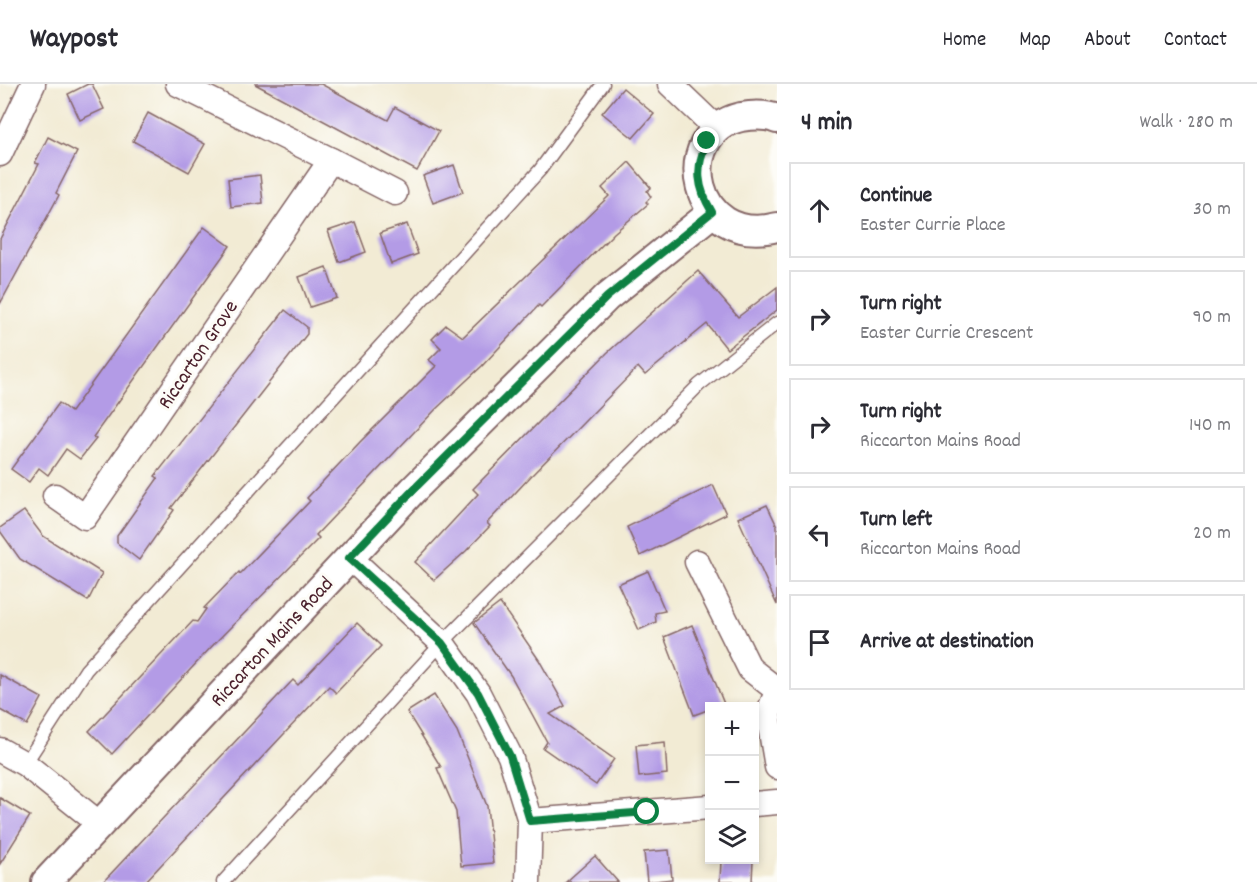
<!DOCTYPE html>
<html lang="en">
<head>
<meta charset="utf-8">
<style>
	body { margin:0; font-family:Dekko,sans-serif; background:#f7f7f7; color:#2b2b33 }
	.controls { position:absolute; right:18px; bottom:18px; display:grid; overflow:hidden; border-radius:0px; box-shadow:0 3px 9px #0003 }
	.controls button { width:54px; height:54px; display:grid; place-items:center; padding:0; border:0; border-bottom:2px solid #e1e1e2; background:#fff; color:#2b2b33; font:30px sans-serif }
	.stop { position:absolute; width:18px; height:18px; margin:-14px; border:4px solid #0b8043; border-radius:50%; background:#fff }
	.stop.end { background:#0b8043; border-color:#fff; box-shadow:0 2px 6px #0008 }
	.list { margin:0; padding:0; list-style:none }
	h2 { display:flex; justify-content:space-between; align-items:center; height:78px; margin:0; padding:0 24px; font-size:26px }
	h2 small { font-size:20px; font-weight:400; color:#7c7c81 }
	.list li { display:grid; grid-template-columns:39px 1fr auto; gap:18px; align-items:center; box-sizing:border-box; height:96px; margin:0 12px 12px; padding:0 12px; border:2px solid #e1e1e2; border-radius:0px }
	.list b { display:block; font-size:22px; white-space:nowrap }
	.list p { margin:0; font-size:20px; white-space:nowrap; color:#7c7c81 }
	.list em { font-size:20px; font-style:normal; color:#7c7c81 }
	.icon { flex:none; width:33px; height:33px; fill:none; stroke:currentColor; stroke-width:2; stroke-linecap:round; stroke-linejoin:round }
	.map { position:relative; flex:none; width:777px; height:798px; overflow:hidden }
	header { display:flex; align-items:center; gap:36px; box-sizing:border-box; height:84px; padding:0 30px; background:#fff; border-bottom:2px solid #e1e1e2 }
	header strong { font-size:28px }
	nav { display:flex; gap:33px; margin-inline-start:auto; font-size:21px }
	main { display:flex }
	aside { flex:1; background:#fff }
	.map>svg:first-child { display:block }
</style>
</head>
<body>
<header>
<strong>Waypost</strong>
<nav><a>Home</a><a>Map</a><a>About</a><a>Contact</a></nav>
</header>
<main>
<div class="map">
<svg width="777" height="798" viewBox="0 0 777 798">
	<rect width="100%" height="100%" fill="#fdfcf7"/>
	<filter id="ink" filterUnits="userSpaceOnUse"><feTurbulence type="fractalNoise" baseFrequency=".0167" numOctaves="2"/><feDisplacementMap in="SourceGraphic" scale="12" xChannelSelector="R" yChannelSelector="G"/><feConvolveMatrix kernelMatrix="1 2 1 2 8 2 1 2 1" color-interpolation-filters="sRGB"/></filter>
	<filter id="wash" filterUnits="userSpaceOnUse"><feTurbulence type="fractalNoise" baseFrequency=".008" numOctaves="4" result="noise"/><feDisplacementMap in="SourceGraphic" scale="24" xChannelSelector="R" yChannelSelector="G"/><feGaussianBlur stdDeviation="1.35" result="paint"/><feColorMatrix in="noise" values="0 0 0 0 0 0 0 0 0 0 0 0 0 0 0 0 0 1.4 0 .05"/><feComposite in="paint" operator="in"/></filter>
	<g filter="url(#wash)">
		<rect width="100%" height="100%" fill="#f2ebd4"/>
		<g id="blocks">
			<g fill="#b39be6">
				<path d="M88 0H92L104 25 80 36 68 10Z"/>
				<path d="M255 0H321L388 36 395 23 439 47 417 87Z"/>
				<path d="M623 4 654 30 633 54 602 29Z"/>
				<path d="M148 29 205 60 189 88 133 57Z"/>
				<path d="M48 53 77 68 56 109 59 111 0 220V155L39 80 35 79Z"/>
				<path d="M629 78 651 104 647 107 651 113 646 118 648 120 614 149 541 223 539 221 482 282 436 325 316 451 319 454 215 559 112 670 89 647 193 537 197 538 206 525 204 524 239 488 240 490 310 417 307 414 360 358 436 282 429 276 441 264 432 255 446 241 463 253 609 112 602 104Z"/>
				<path d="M454 81 463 108 433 119 423 92Z"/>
				<path d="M260 91 263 119 231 123 228 95Z"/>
				<path d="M355 138 366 168 339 178 328 147Z"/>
				<path d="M407 140 418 170 391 180 380 149Z"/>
				<path d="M204 143 230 162 93 353 96 355 80 375 66 365 48 391 39 384 29 398 11 385 59 319 71 328Z"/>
				<path d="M326 183 337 214 310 223 299 193Z"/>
				<path d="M698 187 738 233 777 203V226L727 265 707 240 645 291 638 283 531 392 487 439 490 442 466 467 434 496 415 478 478 410 473 405 607 269Z"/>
				<path d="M285 226 307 243V250L171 424 174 426 139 476 117 459V452L158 394 155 392Z"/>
				<path d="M713 401 726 430 640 472 627 443Z"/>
				<path d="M767 421 777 442V521L738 434Z"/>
				<path d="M24 427 43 452 102 489 88 517 20 475 0 447V444Z"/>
				<path d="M648 487 665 527 655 529 656 538 639 546 618 500Z"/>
				<path d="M500 519 539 576 565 622 550 630 614 675 596 701 543 664 547 658 532 630 511 592 474 539Z"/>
				<path d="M357 539 381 562 336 609 329 602 145 798H103L293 596 298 601Z"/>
				<path d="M692 541 724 620 710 622V625L694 631 664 553Z"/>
				<path d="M0 591 42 614 27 641 0 626Z"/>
				<path d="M434 611 457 647 487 722 493 779 461 782 456 728 437 684 441 683 407 628Z"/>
				<path d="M665 658 667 690 639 693 636 661Z"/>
				<path d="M0 714 30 732 0 780Z"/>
				<path d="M669 766 672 795 647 798 644 768Z"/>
				<path d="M595 772 618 798H566Z"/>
				<path d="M721 776H753L752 798H720Z"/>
			</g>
		</g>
	</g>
	<g filter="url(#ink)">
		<use href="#blocks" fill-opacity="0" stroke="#856666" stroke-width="1.5"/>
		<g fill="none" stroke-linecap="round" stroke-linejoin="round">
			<g stroke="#856666" stroke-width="15">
				<g id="service">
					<path d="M25 680 86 586 540 86 603 0"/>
					<path d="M223 798 442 559 699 301 777 239"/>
				</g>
			</g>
			<g stroke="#856666" stroke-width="27">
				<g id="minor">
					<path d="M670 0 716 44"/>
					<path d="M0 70 33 0"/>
					<path d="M331 76 395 109"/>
					<path d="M55 412 85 433 331 76 178 0"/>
					<path d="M349 473 442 559 478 609 510 672 530 737 528 798"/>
					<path d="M697 478 750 585 777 606"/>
					<path d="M777 608 768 630 777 683"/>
					<path d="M0 666 25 680 101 741"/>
					<path d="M754 720 777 718"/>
					<path d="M530 737 710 723"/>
				</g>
			</g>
			<g stroke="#856666" stroke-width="32">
				<g id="tertiary">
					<path d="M777 35C765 30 753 31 741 33 670 49 692 165 777 143"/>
					<path d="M46 798 413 406 607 213 713 128"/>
				</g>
			</g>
			<use href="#service" stroke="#fff" stroke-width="12"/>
			<use href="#minor" stroke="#fff" stroke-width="24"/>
			<use href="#tertiary" stroke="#fff" stroke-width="28"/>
		</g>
	</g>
	<g fill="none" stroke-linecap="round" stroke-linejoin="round" filter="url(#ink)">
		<path stroke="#0b8043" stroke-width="8" d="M647 728 530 737 510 672 478 609 442 559 349 474 413 406 607 213 712 128C697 103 695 84 707 57"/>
	</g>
	<g text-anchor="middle" stroke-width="6" stroke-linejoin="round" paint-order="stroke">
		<g font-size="21" fill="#4a1f2b" stroke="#fdfcf7">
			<text transform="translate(197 270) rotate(-56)" y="7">Riccarton Grove</text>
			<text transform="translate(271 557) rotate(-47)" y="7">Riccarton Mains Road</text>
		</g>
	</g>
</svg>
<div class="controls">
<button>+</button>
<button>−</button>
<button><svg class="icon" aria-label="layers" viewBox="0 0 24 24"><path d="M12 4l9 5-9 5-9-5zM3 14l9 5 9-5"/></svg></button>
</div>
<div class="stop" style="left:647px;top:728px"></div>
<div class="stop end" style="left:707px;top:57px"></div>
</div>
<aside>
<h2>4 min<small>Walk · 280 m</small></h2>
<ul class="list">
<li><svg class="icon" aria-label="ahead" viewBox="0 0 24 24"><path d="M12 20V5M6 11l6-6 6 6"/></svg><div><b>Continue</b><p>Easter Currie Place</p></div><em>30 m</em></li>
<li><svg class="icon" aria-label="right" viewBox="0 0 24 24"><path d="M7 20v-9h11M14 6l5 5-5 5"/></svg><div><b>Turn right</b><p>Easter Currie Crescent</p></div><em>90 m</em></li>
<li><svg class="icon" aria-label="right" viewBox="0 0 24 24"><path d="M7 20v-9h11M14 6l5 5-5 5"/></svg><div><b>Turn right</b><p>Riccarton Mains Road</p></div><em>140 m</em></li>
<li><svg class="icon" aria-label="left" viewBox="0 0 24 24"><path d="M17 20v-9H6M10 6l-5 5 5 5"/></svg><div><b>Turn left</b><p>Riccarton Mains Road</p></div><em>20 m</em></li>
<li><svg class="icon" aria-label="arrive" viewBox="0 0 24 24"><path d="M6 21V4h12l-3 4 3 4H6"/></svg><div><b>Arrive at destination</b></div></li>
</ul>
</aside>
</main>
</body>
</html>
